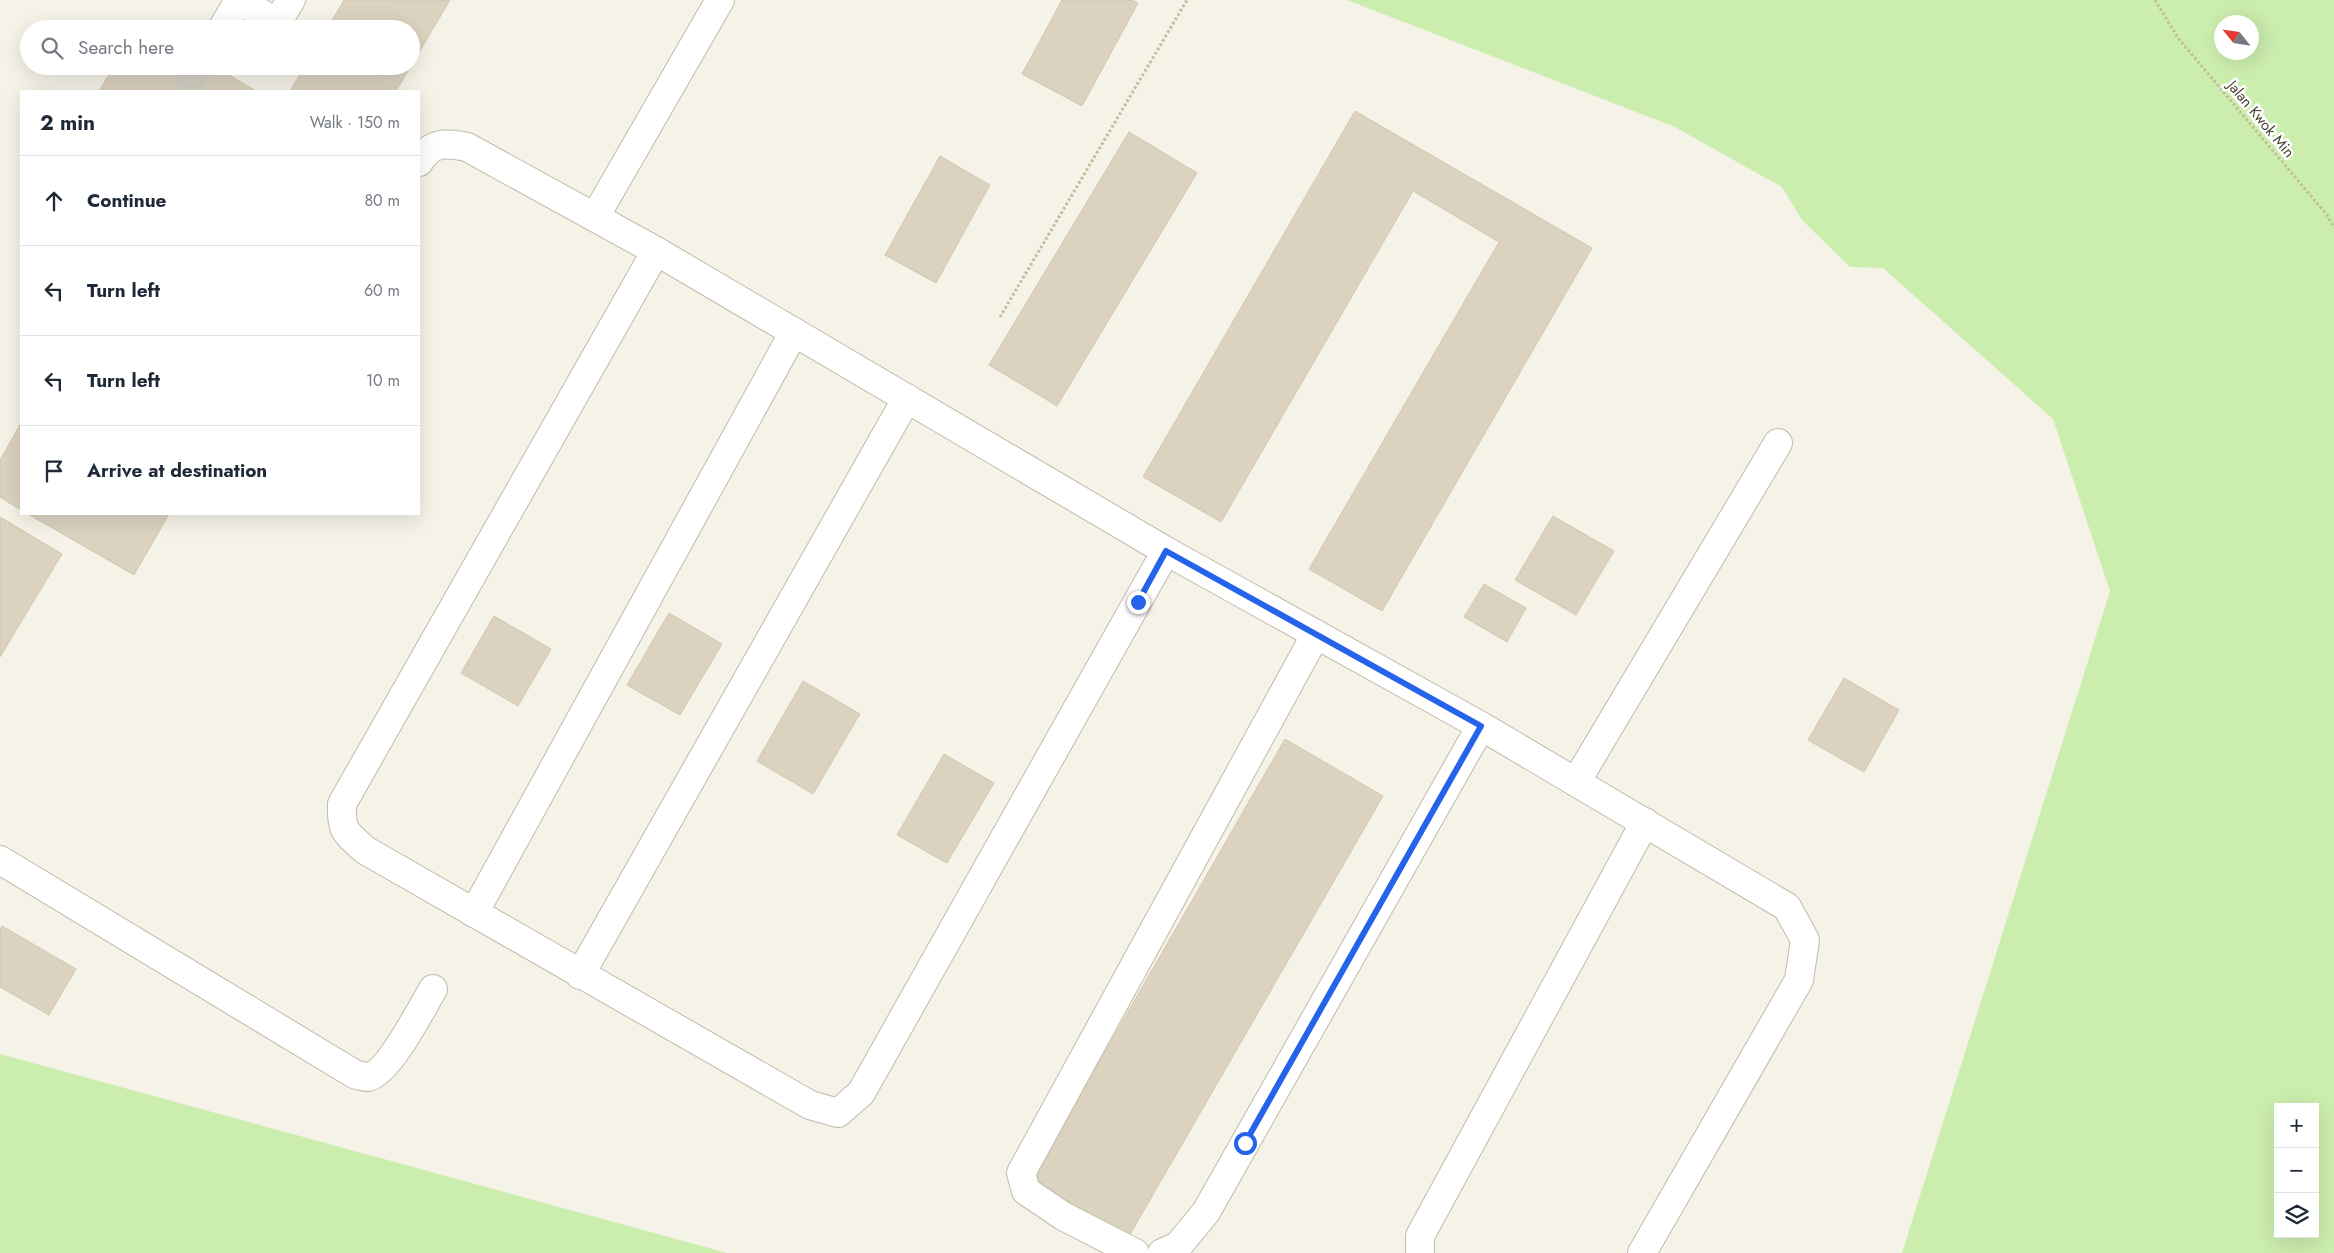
<!DOCTYPE html>
<html lang="en">
<head>
<meta charset="utf-8">
<style>
	body { margin:0; font-family:Jost,sans-serif; background:#f6f6f7; color:#1f2937 }
	.controls { position:absolute; right:15px; bottom:15px; display:grid; overflow:hidden; border-radius:0px; box-shadow:0 5px 20px #0002 }
	.controls button { width:45px; height:45px; display:grid; place-items:center; padding:0; border:0; border-bottom:1px solid #e0e1e3; background:#fff; color:#1f2937; font:25px sans-serif }
	.compass { position:absolute; left:2214px; top:15px; width:45px; height:45px; border-radius:50%; background:#fff; box-shadow:0 5px 20px #0002; rotate:300deg }
	.stop { position:absolute; width:15px; height:15px; margin:-11px; border:4px solid #2563eb; border-radius:50%; background:#fff }
	.stop.end { background:#2563eb; border-color:#fff; box-shadow:0 1px 5px #0008 }
	.list { margin:0; padding:0; list-style:none }
	h2 { display:flex; justify-content:space-between; align-items:center; height:65px; margin:0; padding:0 20px; font-size:21px }
	h2 small { font-size:16px; font-weight:400; color:#747a83 }
	.list li { display:grid; grid-template-columns:32px 1fr auto; gap:15px; align-items:center; box-sizing:border-box; height:90px; padding:0 20px; border-top:1px solid #e0e1e3 }
	.list b { display:block; font-size:19px; white-space:nowrap }
	.list em { font-size:16px; font-style:normal; color:#747a83 }
	.icon { flex:none; width:28px; height:28px; fill:none; stroke:currentColor; stroke-width:2; stroke-linecap:round; stroke-linejoin:round }
	.map { position:relative; flex:none; width:2334px; height:1253px; overflow:hidden }
	.search { position:absolute; background:#fff; box-shadow:0 5px 20px #0002; left:20px; top:20px; width:400px; height:55px; display:flex; align-items:center; gap:12px; box-sizing:border-box; padding:0 18px; border-radius:28px; color:#747a83; font-size:19px }
	.panel { position:absolute; background:#fff; box-shadow:0 5px 20px #0002; left:20px; top:90px; width:400px; height:425px; border-radius:0px }
	.map>svg:first-child { display:block }
</style>
</head>
<body>
<div class="map">
<svg width="2334" height="1253" viewBox="0 0 2334 1253">
	<rect width="100%" height="100%" fill="#f5f2e8"/>
	<g fill="#cbedae" fill-rule="evenodd">
		<path d="M1347 0H2334V1253H1902L2110 591 2053 419 1883 268 1850 267 1802 220 1782 187 1675 127ZM2252 22V52H2222V22ZM2278 1107H2315V1234H2278Z"/>
		<path d="M0 1054 727 1253H0Z"/>
	</g>
	<g fill="#dbd2bf" stroke="#d3c8af">
		<path d="M344 0H450L411 66V29H327Z"/>
		<path d="M1062 0H1131L1138 3 1082 106 1022 74Z"/>
		<path d="M140 23 150 29H136Z"/>
		<path d="M114 66H214L256 91H99Z"/>
		<path d="M305 66H411L396 91H290Z"/>
		<path d="M1355 111 1592 248 1382 611 1309 569 1499 242 1413 191 1221 522 1143 477Z"/>
		<path d="M1129 132 1197 173 1057 406 989 365Z"/>
		<path d="M940 156 990 185 936 283 885 255Z"/>
		<path d="M21 423V510L0 497V460Z"/>
		<path d="M28 514H169L134 575Z"/>
		<path d="M1553 516 1614 551 1576 615 1515 580Z"/>
		<path d="M0 517 62 554 0 657Z"/>
		<path d="M1484 584 1526 608 1507 642 1464 617Z"/>
		<path d="M669 613 722 644 680 715 627 685Z"/>
		<path d="M494 616 551 649 518 706 461 673Z"/>
		<path d="M1844 678 1899 710 1864 772 1808 740Z"/>
		<path d="M803 681 860 714 813 794 757 761Z"/>
		<path d="M1285 739 1383 796 1128 1238 1030 1182Z"/>
		<path d="M944 754 994 783 947 863 897 835Z"/>
		<path d="M2 926 76 969 49 1015 0 987V929Z"/>
	</g>
	<g fill="none" stroke-linecap="round" stroke-linejoin="round">
		<path stroke="#d3cfc4" stroke-width="28" stroke-dasharray="28 14" stroke-linecap="butt" d="M185 91 200 66"/>
		<g stroke="#c2bbaa" stroke-width="30">
			<g id="minor">
				<path d="M240 0 267 17 277 18 283 13 291 0"/>
				<path d="M222 29 239 0"/>
				<path d="M419 162C432 141 445 143 467 147L656 251 1166 551 1481 726 1787 907 1805 940 1799 980 1642 1253"/>
				<path d="M595 217 720 0"/>
				<path d="M656 251 342 804C341 831 345 832 365 850L810 1105 838 1113 861 1093 1166 551"/>
				<path d="M1576 782 1778 443"/>
				<path d="M0 860 356 1075C359 1075 364 1077 368 1077 388 1074 422 1008 433 989"/>
				<path d="M474 913 794 332"/>
				<path d="M580 975 907 398"/>
				<path d="M1135 1253 1063 1216 1026 1191 1021 1173 1316 634"/>
				<path d="M1162 1253 1178 1246 1206 1212 1481 726"/>
				<path d="M1420 1253V1236L1645 822"/>
			</g>
		</g>
		<g stroke="#c5b99a" stroke-width="3" stroke-dasharray="2.5 2.5" stroke-linecap="butt">
			<path d="M2155 0 2178 38 2327 215 2334 228"/>
			<path d="M1000 317 1187 0"/>
		</g>
		<use href="#minor" stroke="#fff" stroke-width="28"/>
	</g>
	<g fill="none" stroke-linecap="round" stroke-linejoin="round">
		<path stroke="#2563eb" stroke-width="6" d="M1138 602 1166 551 1481 726 1245 1143"/>
	</g>
	<g text-anchor="middle" stroke-width="5" stroke-linejoin="round" paint-order="stroke">
		<g font-size="15" fill="#4a4436" stroke="#fff">
			<text transform="translate(2261 119) rotate(50)" y="5">Jalan Kwok Min</text>
		</g>
	</g>
</svg>
<div class="controls">
<button>+</button>
<button>−</button>
<button><svg class="icon" aria-label="layers" viewBox="0 0 24 24"><path d="M12 4l9 5-9 5-9-5zM3 14l9 5 9-5"/></svg></button>
</div>
<svg class="compass" viewBox="-18 -18 36 36"><path d="M0-13l5 13h-10z" fill="#e53935"/><path d="M0 13l5-13h-10z" fill="#747a83"/></svg>
<div class="stop" style="left:1245px;top:1143px"></div>
<div class="stop end" style="left:1138px;top:602px"></div>
<div class="search"><svg class="icon" aria-label="search" viewBox="0 0 24 24"><circle cx="10" cy="10" r="6"/><path d="M15 15l6 6"/></svg>Search here</div>
<section class="panel">
<h2>2 min<small>Walk · 150 m</small></h2>
<ul class="list">
<li><svg class="icon" aria-label="ahead" viewBox="0 0 24 24"><path d="M12 20V5M6 11l6-6 6 6"/></svg><div><b>Continue</b></div><em>80 m</em></li>
<li><svg class="icon" aria-label="left" viewBox="0 0 24 24"><path d="M17 20v-9H6M10 6l-5 5 5 5"/></svg><div><b>Turn left</b></div><em>60 m</em></li>
<li><svg class="icon" aria-label="left" viewBox="0 0 24 24"><path d="M17 20v-9H6M10 6l-5 5 5 5"/></svg><div><b>Turn left</b></div><em>10 m</em></li>
<li><svg class="icon" aria-label="arrive" viewBox="0 0 24 24"><path d="M6 21V4h12l-3 4 3 4H6"/></svg><div><b>Arrive at destination</b></div></li>
</ul>
</section>
</div>
</body>
</html>
